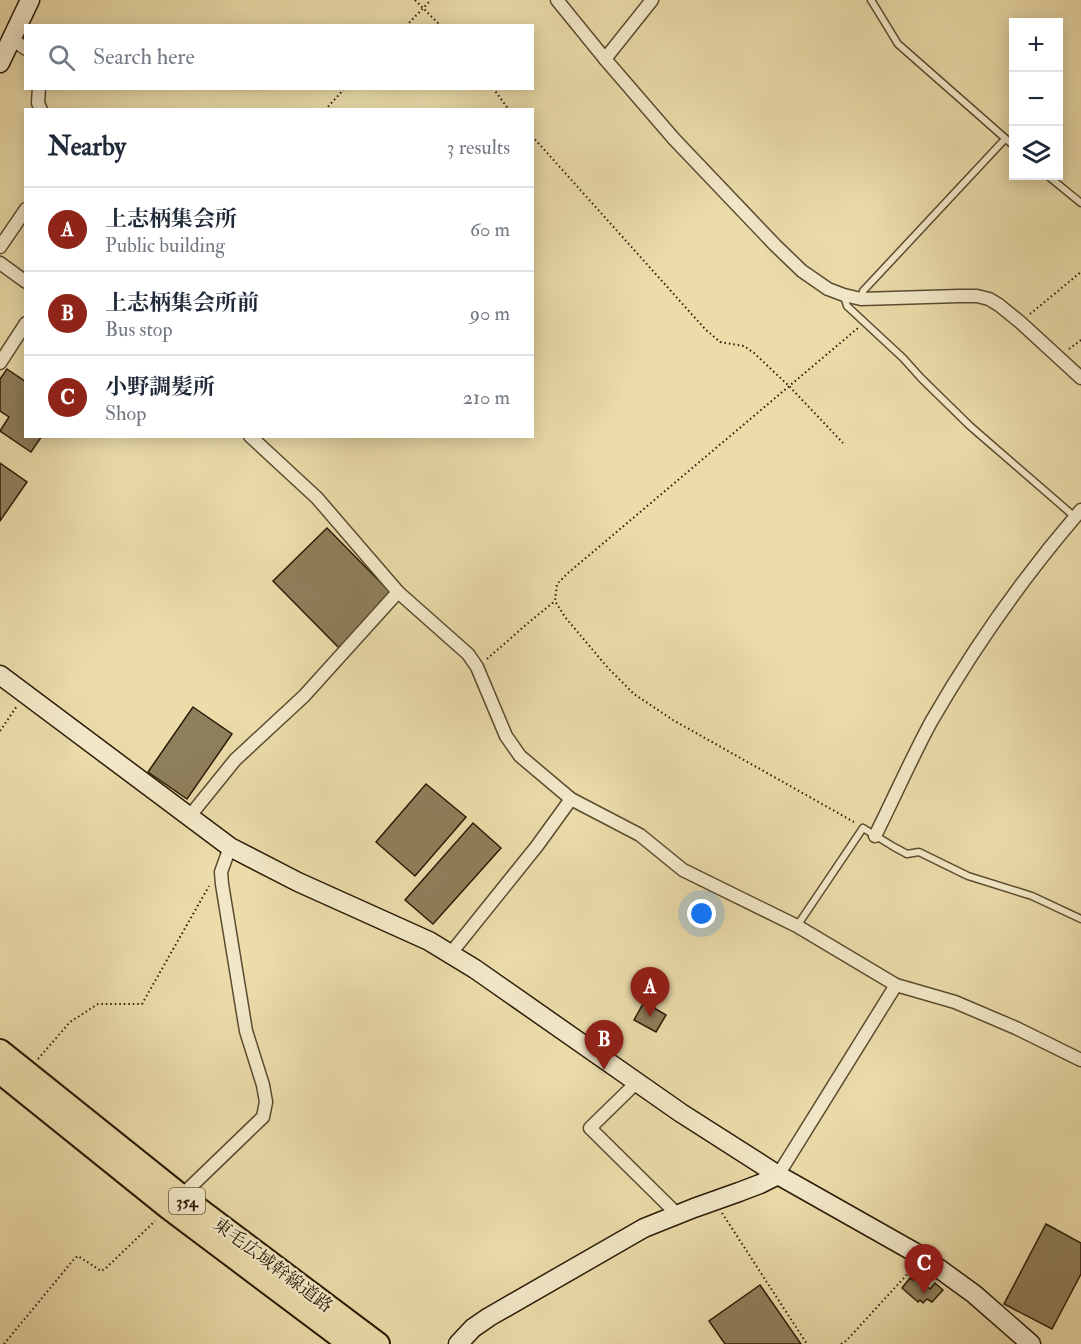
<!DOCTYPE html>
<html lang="en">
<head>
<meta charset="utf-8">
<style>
	body { margin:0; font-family:"IM FELL Double Pica","Noto Serif JP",serif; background:#f2f2f3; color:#1f2937 }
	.controls { position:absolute; right:18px; top:18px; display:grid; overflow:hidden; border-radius:0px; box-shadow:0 3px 15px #0003 }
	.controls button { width:54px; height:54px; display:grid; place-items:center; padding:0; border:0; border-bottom:2px solid #e0e1e3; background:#fff; color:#1f2937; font:30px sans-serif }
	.you { position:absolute; left:702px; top:914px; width:21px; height:21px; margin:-15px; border:4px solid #fff; border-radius:50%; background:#1a73e8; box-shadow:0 0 0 9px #1a73e833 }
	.badge { display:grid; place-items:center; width:39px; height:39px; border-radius:50%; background:#8f2418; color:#fff; font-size:20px; font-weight:700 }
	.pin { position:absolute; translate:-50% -50px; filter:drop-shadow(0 2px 3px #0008) }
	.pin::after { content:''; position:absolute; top:32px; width:21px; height:18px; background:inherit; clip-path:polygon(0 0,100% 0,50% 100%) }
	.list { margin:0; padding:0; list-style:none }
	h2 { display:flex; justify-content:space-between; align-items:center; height:78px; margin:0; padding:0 24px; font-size:26px }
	h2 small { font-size:20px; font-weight:400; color:#747a83 }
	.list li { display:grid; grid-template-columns:39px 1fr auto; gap:18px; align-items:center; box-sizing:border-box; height:84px; padding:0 24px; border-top:2px solid #e0e1e3 }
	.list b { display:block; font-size:22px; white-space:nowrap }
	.list p { margin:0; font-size:20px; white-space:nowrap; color:#747a83 }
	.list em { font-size:20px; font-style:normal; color:#747a83 }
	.icon { flex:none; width:33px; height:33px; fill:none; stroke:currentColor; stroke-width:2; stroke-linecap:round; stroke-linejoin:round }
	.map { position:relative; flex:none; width:1081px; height:1344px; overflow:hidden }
	.search { position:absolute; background:#fff; box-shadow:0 3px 15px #0003; left:24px; top:24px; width:510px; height:66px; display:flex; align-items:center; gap:15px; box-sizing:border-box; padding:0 21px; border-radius:0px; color:#747a83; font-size:22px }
	.panel { position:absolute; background:#fff; box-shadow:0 3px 15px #0003; left:24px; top:108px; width:510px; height:330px; border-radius:0px }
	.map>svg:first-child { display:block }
</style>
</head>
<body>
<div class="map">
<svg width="1081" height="1344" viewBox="0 0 1081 1344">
	<rect width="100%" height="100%" fill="#ebdcaa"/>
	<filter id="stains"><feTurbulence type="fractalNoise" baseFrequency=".00333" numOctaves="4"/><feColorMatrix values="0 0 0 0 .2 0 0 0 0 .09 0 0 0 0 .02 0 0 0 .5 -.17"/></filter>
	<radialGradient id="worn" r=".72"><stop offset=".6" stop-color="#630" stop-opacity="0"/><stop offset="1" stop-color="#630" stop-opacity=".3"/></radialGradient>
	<g fill="#8f7f5b" stroke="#2b1b06" stroke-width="1.5">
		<path d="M7 369 26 382V436H42L31 452 0 431 9 417 0 411V379Z"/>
		<path d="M0 463 27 482 0 521Z"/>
		<path d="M327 528 393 595 339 648 273 581Z"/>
		<path d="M193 707 232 734 187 799 148 772Z"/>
		<path d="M426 784 466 817 415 876 376 842Z"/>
		<path d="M473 823 501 848 433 924 405 900Z"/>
		<path d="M644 1002 666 1015 656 1032 634 1020Z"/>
		<path d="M1046 1224 1081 1243V1274L1052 1329 1004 1304Z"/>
		<path d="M915 1277 930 1289 935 1283 943 1290 932 1302 927 1299 923 1303 920 1300 918 1302 902 1288 910 1278 913 1280Z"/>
		<path d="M760 1285 801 1344H725L709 1321Z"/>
	</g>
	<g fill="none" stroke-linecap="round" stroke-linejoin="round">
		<g stroke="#5b4b2f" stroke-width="9">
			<g id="lane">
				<path d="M871 0 898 44 1014 146"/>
				<path d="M1048 176 1081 203"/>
				<path d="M844 296 847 306 903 358 921 378 970 426 1075 517"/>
				<path d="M861 299 863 291 1005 139"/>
				<path d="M797 926 863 828 894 847 907 854 919 852 968 876 1032 896 1081 919"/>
			</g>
		</g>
		<g stroke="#5b4b2f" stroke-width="15">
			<g id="street">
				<path d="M557 0 605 59 674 139 775 245 802 271 828 289 844 295 861 299 959 296H977L989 299 999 305 1020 322 1081 378"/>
				<path d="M12 39 26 49"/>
				<path d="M605 59 652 0"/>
				<path d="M39 88 38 103 41 110"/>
				<path d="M0 247 26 209"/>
				<path d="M0 263 26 282"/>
				<path d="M0 363 26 323"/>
				<path d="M250 436 317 498 398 592 468 654 477 667 506 736 520 756 571 799 640 835 683 870 797 926 896 985 955 1002 1016 1028 1081 1060"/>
				<path d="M189 817 235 760 304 696 398 592"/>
				<path d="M875 836C894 798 911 759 931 722 974 647 1024 576 1081 510"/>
				<path d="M451 953 537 846 571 799"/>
				<path d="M636 1083 590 1128 677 1214"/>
				<path d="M778 1175 896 985"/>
				<path d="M178 1199 263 1117 266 1102 263 1085 246 1031 222 884 221 872 230 847"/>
			</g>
		</g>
		<g stroke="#2b1b06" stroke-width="21">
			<g id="secondary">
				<path d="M0 63 30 0"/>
				<path d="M0 675 230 847 298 882 429 941 475 969 681 1113 778 1175 923 1257 974 1294 1031 1344"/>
				<path d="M458 1344 473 1328 489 1317 644 1228 694 1208 739 1192 760 1184 778 1175"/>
			</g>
		</g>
		<g stroke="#2b1b06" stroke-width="26">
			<g id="highway">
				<path d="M0 1051 181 1196 378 1344"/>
				<path d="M0 1072 169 1208 350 1344"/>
			</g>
		</g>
		<g stroke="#2b1b06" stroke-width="2" stroke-dasharray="1.5 3" stroke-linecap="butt">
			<path d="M415 0 441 26"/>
			<path d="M406 26 431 0"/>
			<path d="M493 88 509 110"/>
			<path d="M325 110 345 88"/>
			<path d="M532 136 705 329 720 342 744 346 754 353 789 386 843 443"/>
			<path d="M1030 314 1081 272"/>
			<path d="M1069 349 1081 340"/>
			<path d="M487 659 528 623 555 601"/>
			<path d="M0 731 17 706"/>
			<path d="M854 822 673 720 634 694 608 668 565 617 555 601 557 584 568 573 858 328"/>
			<path d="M38 1059 70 1022 98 1004H142L209 886"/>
			<path d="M722 1213 807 1344"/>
			<path d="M4 1344 75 1258 78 1256 101 1271 106 1268 155 1221"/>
			<path d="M841 1344 846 1341 913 1268"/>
		</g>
		<use href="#lane" stroke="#f2e8c8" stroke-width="6"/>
		<use href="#street" stroke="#f2e8c8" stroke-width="12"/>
		<use href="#secondary" stroke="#f2e8c8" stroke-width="18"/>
		<use href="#highway" stroke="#ebdcaa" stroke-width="22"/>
	</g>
	<g text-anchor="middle" stroke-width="4.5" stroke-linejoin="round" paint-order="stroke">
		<rect fill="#f2e8c8" stroke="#675840" stroke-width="1.5" x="169" y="1188" width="36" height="26" rx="4.5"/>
		<g font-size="16" font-weight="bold" fill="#2b1b06">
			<text x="187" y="1207">354</text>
		</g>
		<g font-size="18" fill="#2b1b06" stroke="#f2e8c8">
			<text transform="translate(273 1265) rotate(37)" y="6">東毛広域幹線道路</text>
		</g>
	</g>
	<rect width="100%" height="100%" filter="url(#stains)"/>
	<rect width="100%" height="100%" fill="url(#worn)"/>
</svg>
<div class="controls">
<button>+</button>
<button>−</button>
<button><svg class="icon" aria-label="layers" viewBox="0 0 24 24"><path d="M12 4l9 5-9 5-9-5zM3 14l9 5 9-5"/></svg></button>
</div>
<div class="you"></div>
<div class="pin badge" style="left:650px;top:1017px">A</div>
<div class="pin badge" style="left:604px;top:1070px">B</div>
<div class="pin badge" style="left:924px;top:1294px">C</div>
<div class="search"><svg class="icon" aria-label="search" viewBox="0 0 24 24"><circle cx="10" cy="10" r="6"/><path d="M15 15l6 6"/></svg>Search here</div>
<section class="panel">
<h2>Nearby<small>3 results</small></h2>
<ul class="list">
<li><span class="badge">A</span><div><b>上志柄集会所</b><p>Public building</p></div><em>60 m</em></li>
<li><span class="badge">B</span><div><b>上志柄集会所前</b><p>Bus stop</p></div><em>90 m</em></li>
<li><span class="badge">C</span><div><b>小野調髪所</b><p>Shop</p></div><em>210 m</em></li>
</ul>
</section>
</div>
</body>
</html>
